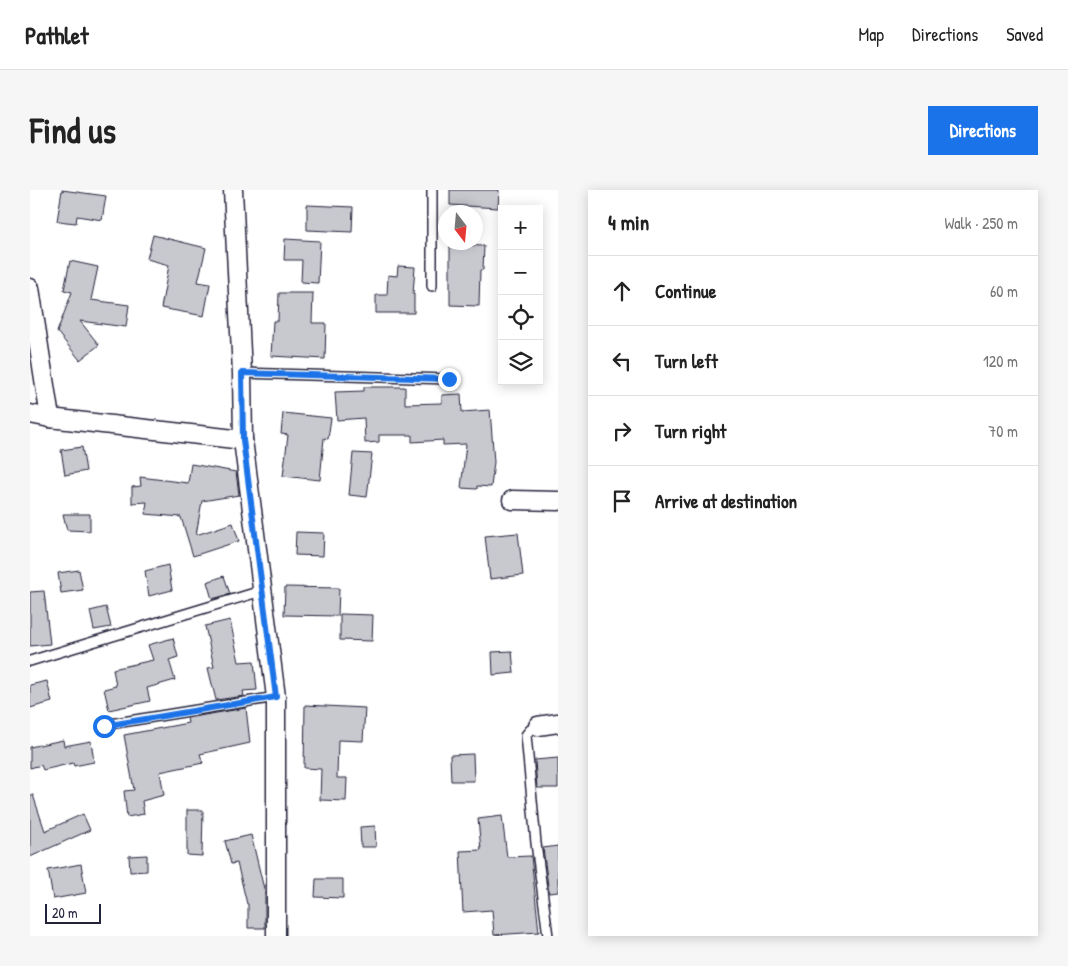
<!DOCTYPE html>
<html lang="en">
<head>
<meta charset="utf-8">
<style>
	body { margin:0; font-family:"Patrick Hand",sans-serif; background:#f6f6f6; color:#222 }
	.controls { position:absolute; right:15px; top:15px; display:grid; overflow:hidden; border-radius:0px; box-shadow:0 2px 12px #0003 }
	.controls button { width:45px; height:45px; display:grid; place-items:center; padding:0; border:0; border-bottom:1px solid #e0e0e0; background:#fff; color:#222; font:25px sans-serif }
	.compass { position:absolute; left:408px; top:15px; width:45px; height:45px; border-radius:50%; background:#fff; box-shadow:0 2px 12px #0003; rotate:164deg }
	.scale { position:absolute; left:15px; bottom:12px; width:56px; box-sizing:border-box; padding-left:5px; border:2px solid #22223b; border-top:0; font-size:14px; line-height:18px; white-space:nowrap; color:#22223b; -webkit-text-stroke:4px #fff; paint-order:stroke }
	.stop { position:absolute; width:15px; height:15px; margin:-11px; border:4px solid #1a73e8; border-radius:50%; background:#fff }
	.stop.end { background:#1a73e8; border-color:#fff; box-shadow:0 1px 5px #0008 }
	.list { margin:0; padding:0; list-style:none }
	h2 { display:flex; justify-content:space-between; align-items:center; height:65px; margin:0; padding:0 20px; font-size:21px }
	h2 small { font-size:16px; font-weight:400; color:#767676 }
	.list li { display:grid; grid-template-columns:32px 1fr auto; gap:15px; align-items:center; box-sizing:border-box; height:70px; padding:0 20px; border-top:1px solid #e0e0e0 }
	.list b { display:block; font-size:19px; white-space:nowrap }
	.list em { font-size:16px; font-style:normal; color:#767676 }
	.icon { flex:none; width:28px; height:28px; fill:none; stroke:currentColor; stroke-width:2; stroke-linecap:round; stroke-linejoin:round }
	.map { position:relative; flex:none; width:528px; height:746px; overflow:hidden; border-radius:0px }
	header { display:flex; align-items:center; gap:30px; box-sizing:border-box; height:70px; padding:0 25px; background:#fff; border-bottom:1px solid #e0e0e0 }
	header strong { font-size:24px }
	nav { display:flex; gap:28px; margin-inline-start:auto; font-size:18px }
	.intro { display:flex; align-items:center; justify-content:space-between; box-sizing:border-box; height:120px; padding:0 30px }
	h1 { margin:0; font-size:35px }
	.button { padding:12px 22px; border-radius:0px; background:#1a73e8; color:#fff; font-size:18px; font-weight:700 }
	main { display:flex; gap:30px; padding:0 30px }
	aside { flex:1; background:#fff; border-radius:0px; box-shadow:0 2px 12px #0003 }
	.map>svg:first-child { display:block }
</style>
</head>
<body>
<header>
<strong>Pathlet</strong>
<nav><a>Map</a><a>Directions</a><a>Saved</a></nav>
</header>
<div class="intro"><h1>Find us</h1><a class="button">Directions</a></div>
<main>
<div class="map">
<svg width="528" height="746" viewBox="0 0 528 746">
	<rect width="100%" height="100%" fill="#fff"/>
	<filter id="ink" filterUnits="userSpaceOnUse"><feTurbulence type="fractalNoise" baseFrequency=".02" numOctaves="2"/><feDisplacementMap in="SourceGraphic" scale="10" xChannelSelector="R" yChannelSelector="G"/><feConvolveMatrix kernelMatrix="1 2 1 2 8 2 1 2 1" color-interpolation-filters="sRGB"/></filter>
	<g filter="url(#ink)">
		<g fill="#c8c8cf" stroke="#22223b">
			<path d="M32 0 76 6 72 30 47 26 46 33 27 31Z"/>
			<path d="M420 0H469L468 18 420 15Z"/>
			<path d="M277 15 323 17 322 42 277 40Z"/>
			<path d="M123 45 176 58 168 92 180 94 174 126 131 118 139 75 117 69Z"/>
			<path d="M255 49 290 51 288 93 271 92 272 70H254Z"/>
			<path d="M420 55 454 56 453 80H450L449 116 420 115Z"/>
			<path d="M40 71 68 77 61 110 99 115 96 137 50 131 69 155 50 170 27 142 42 102 34 100Z"/>
			<path d="M368 76 385 77 383 104H384V123H346V105H357L358 85 367 86Z"/>
			<path d="M249 103H283L282 133H296L295 169 241 166 243 131H248Z"/>
			<path d="M334 197H375V214L412 213V205L431 204 432 222 460 220 464 272 461 297 447 296V299L431 298 436 254 413 255V250L382 252V245H349V252L335 253 334 228 307 230 305 202 334 201Z"/>
			<path d="M253 223 301 228 298 249 294 248 290 290 253 286 258 245 251 244Z"/>
			<path d="M52 257 56 281 35 285 31 260Z"/>
			<path d="M323 263 342 264 337 307 319 305Z"/>
			<path d="M161 274 206 282 209 305 172 311 166 345 203 333 209 351 163 366 151 327 115 324 117 312 102 313V297L111 296 110 287 158 293Z"/>
			<path d="M33 324H60V341L37 340Z"/>
			<path d="M266 342 294 343 293 366 265 365Z"/>
			<path d="M488 343 493 385 460 389 455 346Z"/>
			<path d="M138 375 142 400 119 406 115 381Z"/>
			<path d="M49 380 53 400 31 403 28 383Z"/>
			<path d="M194 386 200 404 182 409 177 392Z"/>
			<path d="M255 397 309 398 308 426 254 425Z"/>
			<path d="M14 401 20 454 0 456V402Z"/>
			<path d="M76 417 81 437 64 440 60 421Z"/>
			<path d="M310 424 343 425 342 451 310 450Z"/>
			<path d="M200 430 209 472 224 471 227 500 213 501 214 506 186 510 178 478 184 477 175 436Z"/>
			<path d="M143 448 148 467 139 470 145 490 117 498 120 511 79 520 74 499 86 496 83 479 123 470 118 455Z"/>
			<path d="M482 461 484 483 463 485 462 462Z"/>
			<path d="M17 491 22 512 0 518V495Z"/>
			<path d="M275 515 335 518 333 551 308 550 307 588H317L316 611 290 610 291 579 274 578Z"/>
			<path d="M216 518 220 553 170 564 173 573 130 582 134 605 112 611 114 624 97 627 94 601 104 600 94 545 158 533 157 528Z"/>
			<path d="M33 550 34 556 61 551 64 572 44 576 43 573 13 580 11 575 0 578V557Z"/>
			<path d="M443 564 444 591H421L420 565Z"/>
			<path d="M528 568V598H507L505 570Z"/>
			<path d="M0 605H3L15 641 53 624 60 640 0 667Z"/>
			<path d="M157 620H173L172 666 157 665Z"/>
			<path d="M472 626 477 667 501 666 509 742 464 745 462 720 433 722 430 661 451 660 448 629Z"/>
			<path d="M345 636 346 657H331L330 637Z"/>
			<path d="M221 645 235 703V738H218V714H217L207 673 201 674 195 651Z"/>
			<path d="M528 656V702L519 703 513 658Z"/>
			<path d="M117 665V681L100 682 99 666Z"/>
			<path d="M51 674 56 703 23 709 18 680Z"/>
			<path d="M286 689H313V708L285 707Z"/>
		</g>
		<g fill="none" stroke-linecap="round" stroke-linejoin="round">
			<g stroke="#22223b" stroke-width="12">
				<g id="service">
					<path d="M402 96V0"/>
					<path d="M212 183 419 189"/>
					<path d="M0 471 231 401"/>
					<path d="M74 535 246 507"/>
					<path d="M508 536 500 540 496 545 506 653 518 746"/>
				</g>
			</g>
			<g stroke="#22223b" stroke-width="21">
				<g id="minor">
					<path d="M203 0 212 183 213 250 246 507V746"/>
					<path d="M0 98 20 228"/>
					<path d="M0 224 20 228 213 250"/>
					<path d="M482 310 528 311"/>
					<path d="M508 536 528 533"/>
				</g>
			</g>
			<use href="#service" stroke="#fff" stroke-width="9"/>
			<use href="#minor" stroke="#fff" stroke-width="18"/>
		</g>
	</g>
	<g fill="none" stroke-linecap="round" stroke-linejoin="round" filter="url(#ink)">
		<path stroke="#1a73e8" stroke-width="6" d="M74 536 246 507 213 250 212 183 419 189"/>
	</g>
</svg>
<div class="controls">
<button>+</button>
<button>−</button>
<button><svg class="icon" aria-label="locate" viewBox="0 0 24 24"><circle cx="12" cy="12" r="6"/><path d="M12 2v4M12 18v4M2 12h4M18 12h4"/></svg></button>
<button><svg class="icon" aria-label="layers" viewBox="0 0 24 24"><path d="M12 4l9 5-9 5-9-5zM3 14l9 5 9-5"/></svg></button>
</div>
<svg class="compass" viewBox="-18 -18 36 36"><path d="M0-13l5 13h-10z" fill="#e53935"/><path d="M0 13l5-13h-10z" fill="#767676"/></svg>
<div class="scale">20 m</div>
<div class="stop" style="left:74px;top:536px"></div>
<div class="stop end" style="left:419px;top:189px"></div>
</div>
<aside>
<h2>4 min<small>Walk · 250 m</small></h2>
<ul class="list">
<li><svg class="icon" aria-label="ahead" viewBox="0 0 24 24"><path d="M12 20V5M6 11l6-6 6 6"/></svg><div><b>Continue</b></div><em>60 m</em></li>
<li><svg class="icon" aria-label="left" viewBox="0 0 24 24"><path d="M17 20v-9H6M10 6l-5 5 5 5"/></svg><div><b>Turn left</b></div><em>120 m</em></li>
<li><svg class="icon" aria-label="right" viewBox="0 0 24 24"><path d="M7 20v-9h11M14 6l5 5-5 5"/></svg><div><b>Turn right</b></div><em>70 m</em></li>
<li><svg class="icon" aria-label="arrive" viewBox="0 0 24 24"><path d="M6 21V4h12l-3 4 3 4H6"/></svg><div><b>Arrive at destination</b></div></li>
</ul>
</aside>
</main>
</body>
</html>
